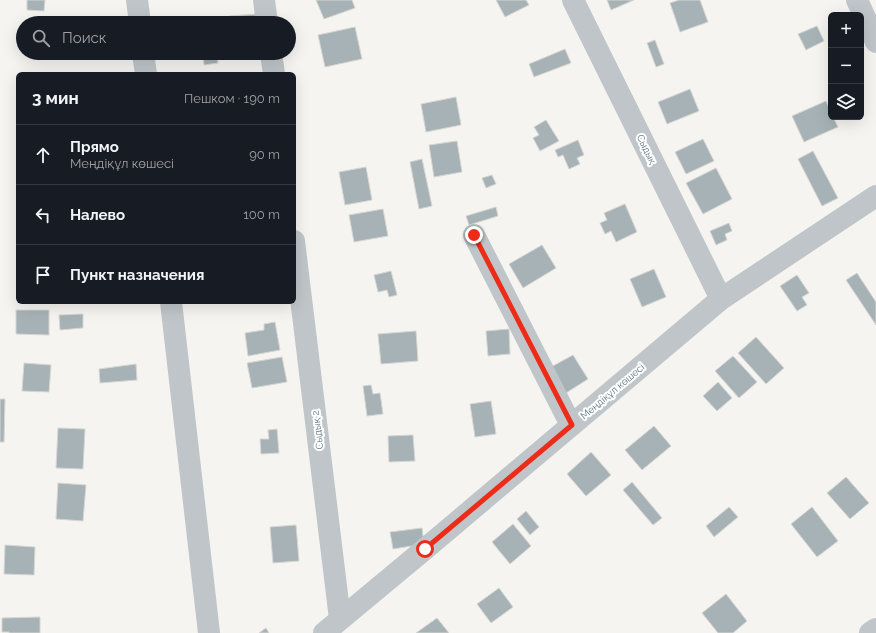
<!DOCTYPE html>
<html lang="ru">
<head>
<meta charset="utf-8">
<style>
	body { margin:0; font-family:Raleway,sans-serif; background:#20242c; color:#f1f3f6 }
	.controls { position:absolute; right:12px; top:12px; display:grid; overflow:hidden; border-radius:6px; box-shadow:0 4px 16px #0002 }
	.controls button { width:36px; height:36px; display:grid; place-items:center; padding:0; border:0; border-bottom:1px solid #363941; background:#171b24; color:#f1f3f6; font:20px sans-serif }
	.stop { position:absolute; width:12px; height:12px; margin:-9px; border:3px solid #ed2b19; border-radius:50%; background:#fff }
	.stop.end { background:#ed2b19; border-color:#fff; box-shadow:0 1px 4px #0008 }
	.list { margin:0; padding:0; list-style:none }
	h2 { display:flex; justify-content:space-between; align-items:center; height:52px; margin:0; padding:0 16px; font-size:17px }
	h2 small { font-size:13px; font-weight:400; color:#9ea1a6 }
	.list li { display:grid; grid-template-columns:26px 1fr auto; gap:12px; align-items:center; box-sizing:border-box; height:60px; padding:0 16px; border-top:1px solid #363941 }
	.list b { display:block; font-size:15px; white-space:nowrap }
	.list p { margin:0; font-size:13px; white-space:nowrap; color:#9ea1a6 }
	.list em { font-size:13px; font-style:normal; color:#9ea1a6 }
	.icon { flex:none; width:22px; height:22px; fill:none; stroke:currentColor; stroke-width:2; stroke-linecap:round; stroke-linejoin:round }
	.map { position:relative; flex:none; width:876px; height:633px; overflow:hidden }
	.search { position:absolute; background:#171b24; box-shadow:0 4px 16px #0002; left:16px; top:16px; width:280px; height:44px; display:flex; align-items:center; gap:10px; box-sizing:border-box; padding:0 14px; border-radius:22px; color:#9ea1a6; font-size:15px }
	.panel { position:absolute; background:#171b24; box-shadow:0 4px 16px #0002; left:16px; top:72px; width:280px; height:232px; border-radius:6px }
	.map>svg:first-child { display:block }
</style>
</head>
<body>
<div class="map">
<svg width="876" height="633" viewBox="0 0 876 633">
	<rect width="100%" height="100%" fill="#f5f4f1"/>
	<g fill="#a6b2b5" stroke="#d6d6d3">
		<path d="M27 0H45L44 11 27 10Z"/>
		<path d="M316 0H352L355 8 324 19Z"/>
		<path d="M496 0H526L529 5 505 17Z"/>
		<path d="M607 0H634L611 10Z"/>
		<path d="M679 0H700L708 22 680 32 670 3Z"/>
		<path d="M259 14V23H230L229 16Z"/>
		<path d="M817 26 824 41 806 50 798 34Z"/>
		<path d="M355 27 362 59 325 67 318 35Z"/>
		<path d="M655 40 664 64 656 67 647 43Z"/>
		<path d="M565 49 571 63 534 77 529 64Z"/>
		<path d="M203 53H217L218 63 204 65Z"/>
		<path d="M690 89 699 111 667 124 658 102Z"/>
		<path d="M456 97 461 125 426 132 421 104Z"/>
		<path d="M826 101 831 112V117H833L838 127 804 142 792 116Z"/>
		<path d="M546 120 559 141 540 151 533 138 539 135 534 127Z"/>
		<path d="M703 139 714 161 686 174 675 152Z"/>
		<path d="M578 140 584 155 577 158 580 164 569 169 563 155 558 157 555 150Z"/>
		<path d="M457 141 462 172 434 177 429 145Z"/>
		<path d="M813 151 838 198 822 206 798 159Z"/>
		<path d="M422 159 432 206 419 209 410 162Z"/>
		<path d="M366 167 372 200 345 205 339 172Z"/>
		<path d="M716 168 732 199 703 214 686 183Z"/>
		<path d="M492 175 496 184 486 188 482 178Z"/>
		<path d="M625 204 637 232 616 242 611 231 605 234 600 223 607 220 604 213Z"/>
		<path d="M496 207 498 216 469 225 466 216Z"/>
		<path d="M383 209 388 236 354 242 349 215Z"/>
		<path d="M729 223 732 231 725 234 727 240 716 245 710 231Z"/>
		<path d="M542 245 556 268 523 288 509 264Z"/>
		<path d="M654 269 666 297 642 307 630 279Z"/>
		<path d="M391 271 397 295 389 297 387 290 378 292 374 275Z"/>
		<path d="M857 273 876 302V325L846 280Z"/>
		<path d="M797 275 809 293 802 297 807 305 797 311 780 286Z"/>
		<path d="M16 310H49V335L16 334Z"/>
		<path d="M83 314V328L60 330 59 315Z"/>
		<path d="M275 322 280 350 248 356 245 333 264 330V324Z"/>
		<path d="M509 329 510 354 488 356 486 331Z"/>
		<path d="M416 331 418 361 381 364 378 334Z"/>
		<path d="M756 337 784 368 766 384 738 353Z"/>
		<path d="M573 355 588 379 566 393 551 367Z"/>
		<path d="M733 356 757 382 739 398 715 371Z"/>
		<path d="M282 357 287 382 252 388 247 363Z"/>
		<path d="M24 363 51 365 49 392 22 391Z"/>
		<path d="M136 364 137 380 100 383 99 369Z"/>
		<path d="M718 382 732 398 717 411 703 396Z"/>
		<path d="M371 385 373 394 380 393 383 414 367 416 363 386Z"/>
		<path d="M0 399H5L4 442H0Z"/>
		<path d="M491 401 496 434 475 437 470 404Z"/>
		<path d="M654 426 671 446 642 470 625 450Z"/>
		<path d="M58 428 85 429 83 469 56 468Z"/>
		<path d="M277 429 279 453 261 454 260 439H269L268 430Z"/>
		<path d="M413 435 415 461 389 462 388 436Z"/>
		<path d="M591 452 611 475 586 496 567 474Z"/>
		<path d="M846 477 869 503 850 519 827 493Z"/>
		<path d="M632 482 662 518 653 525 623 490Z"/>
		<path d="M58 483 86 485 83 521 56 519Z"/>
		<path d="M729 507 738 517 714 537 706 526Z"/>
		<path d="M812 507 838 541 817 557 791 524Z"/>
		<path d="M526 511 539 527 530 535 517 519Z"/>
		<path d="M513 524 531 546 510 564 492 542Z"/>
		<path d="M296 525 299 561 273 563 270 527Z"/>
		<path d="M422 528 424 544 393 549 390 532Z"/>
		<path d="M5 545 35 547 34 575 4 574Z"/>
		<path d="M499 588 513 607 491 623 477 604Z"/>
		<path d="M726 594 747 621 733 633H718L702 613Z"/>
		<path d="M40 617V633H9V632H2V618Z"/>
		<path d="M437 618 449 633H416Z"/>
		<path d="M266 628 269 633H259Z"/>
	</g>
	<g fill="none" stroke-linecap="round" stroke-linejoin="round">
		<g stroke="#bfc5c8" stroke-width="22">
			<path d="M137 0 140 23"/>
			<path d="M264 0 267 23"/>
			<path d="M573 0 721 299"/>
			<path d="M857 0 876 42"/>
			<path d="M143 53 146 74"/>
			<path d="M271 53 274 74"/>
			<path d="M474 235 571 425"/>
			<path d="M294 241 340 619"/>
			<path d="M171 302 209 633"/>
			<path d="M324 633 425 549 721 299 876 196"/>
			<path d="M870 633 876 629"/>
		</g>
	</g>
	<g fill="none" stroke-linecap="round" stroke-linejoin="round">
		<path stroke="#ed2b19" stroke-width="5" d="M425 549 572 425 474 235"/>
	</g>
	<g text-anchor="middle" stroke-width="4" stroke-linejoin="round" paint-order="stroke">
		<g font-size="10" fill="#627a84" stroke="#fff">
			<text transform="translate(647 149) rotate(64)" y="4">Сыдық</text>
			<text transform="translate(612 391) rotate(-40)" y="4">Меңдіқұл көшесі</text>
			<text transform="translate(317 430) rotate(-97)" y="4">Сыдық 2</text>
		</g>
	</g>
</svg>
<div class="controls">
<button>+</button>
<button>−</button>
<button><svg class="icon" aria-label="layers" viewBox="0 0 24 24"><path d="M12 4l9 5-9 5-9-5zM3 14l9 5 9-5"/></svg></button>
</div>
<div class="stop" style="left:425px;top:549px"></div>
<div class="stop end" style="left:474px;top:235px"></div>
<div class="search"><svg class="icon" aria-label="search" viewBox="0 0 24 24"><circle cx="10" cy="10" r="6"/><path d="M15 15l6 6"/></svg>Поиск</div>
<section class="panel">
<h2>3 мин<small>Пешком · 190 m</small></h2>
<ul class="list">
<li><svg class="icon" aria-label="ahead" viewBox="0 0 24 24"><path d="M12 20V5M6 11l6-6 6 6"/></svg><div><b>Прямо</b><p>Меңдіқұл көшесі</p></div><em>90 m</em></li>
<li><svg class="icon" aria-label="left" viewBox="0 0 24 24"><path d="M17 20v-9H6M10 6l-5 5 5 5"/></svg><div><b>Налево</b></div><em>100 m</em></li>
<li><svg class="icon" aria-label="arrive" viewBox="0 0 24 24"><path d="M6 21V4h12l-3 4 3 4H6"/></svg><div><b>Пункт назначения</b></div></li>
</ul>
</section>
</div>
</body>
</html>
